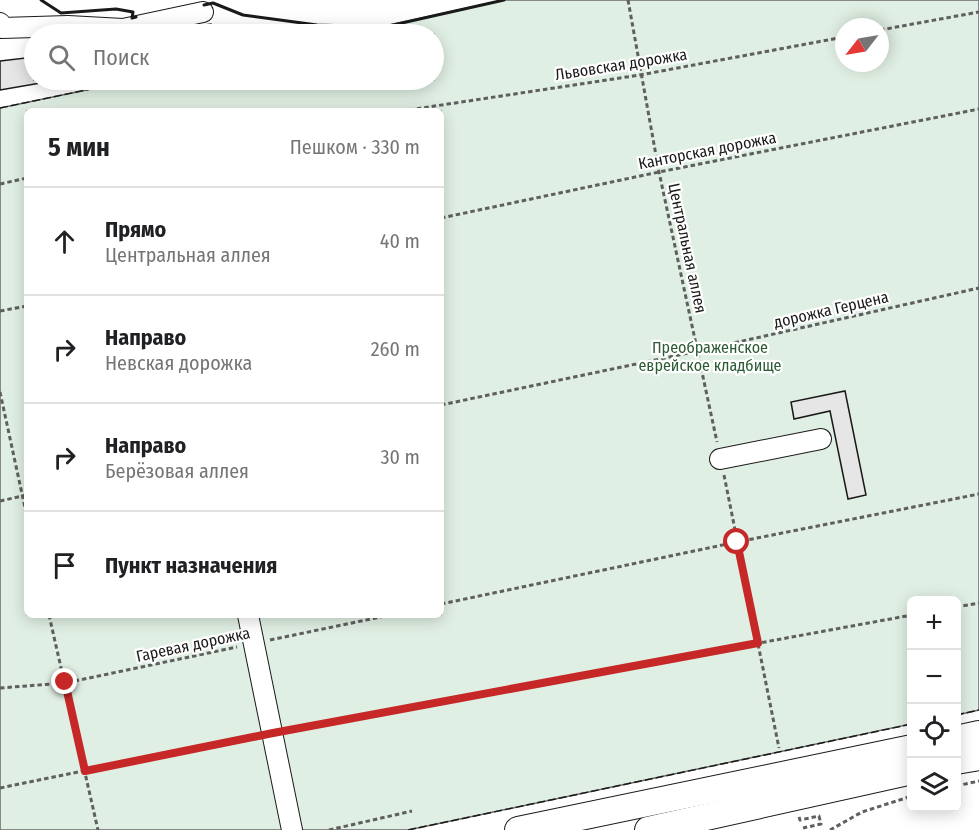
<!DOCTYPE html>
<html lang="ru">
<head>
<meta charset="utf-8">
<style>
	body { margin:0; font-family:"Fira Sans Condensed",sans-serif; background:#f6f6f6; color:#202124 }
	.controls { position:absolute; right:18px; bottom:18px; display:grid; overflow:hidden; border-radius:9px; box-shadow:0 3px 15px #0003 }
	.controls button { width:54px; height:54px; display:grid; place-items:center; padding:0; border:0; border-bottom:2px solid #e0e0e0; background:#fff; color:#202124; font:30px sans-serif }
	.compass { position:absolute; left:835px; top:18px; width:54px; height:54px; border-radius:50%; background:#fff; box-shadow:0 3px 15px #0003; rotate:239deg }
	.stop { position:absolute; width:18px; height:18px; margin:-14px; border:4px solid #c62828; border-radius:50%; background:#fff }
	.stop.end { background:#c62828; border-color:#fff; box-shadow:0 2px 6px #0008 }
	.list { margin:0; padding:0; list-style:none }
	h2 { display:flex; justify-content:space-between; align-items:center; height:78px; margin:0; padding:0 24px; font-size:26px }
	h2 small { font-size:20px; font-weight:400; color:#757577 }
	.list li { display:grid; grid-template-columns:39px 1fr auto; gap:18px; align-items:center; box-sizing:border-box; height:108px; padding:0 24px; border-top:2px solid #e0e0e0 }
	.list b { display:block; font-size:22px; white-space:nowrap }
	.list p { margin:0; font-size:20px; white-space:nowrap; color:#757577 }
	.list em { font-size:20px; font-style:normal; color:#757577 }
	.icon { flex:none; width:33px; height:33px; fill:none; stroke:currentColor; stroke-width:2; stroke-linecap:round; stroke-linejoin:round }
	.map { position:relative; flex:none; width:979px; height:830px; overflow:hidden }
	.search { position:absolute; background:#fff; box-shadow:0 3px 15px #0003; left:24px; top:24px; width:420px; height:66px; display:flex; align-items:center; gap:15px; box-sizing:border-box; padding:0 21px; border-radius:33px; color:#757577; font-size:22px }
	.panel { position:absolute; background:#fff; box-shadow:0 3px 15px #0003; left:24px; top:108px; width:420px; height:510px; border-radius:9px }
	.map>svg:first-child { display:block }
</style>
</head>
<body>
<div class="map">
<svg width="979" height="830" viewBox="0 0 979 830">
	<rect width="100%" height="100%" fill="#fff"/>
	<path fill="#e0efe3" stroke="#6a6a6a" stroke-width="1.5" fill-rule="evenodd" d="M504 0H979V710L957 715 956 600H912L911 724 408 830H0V108L134 80H434V34H348ZM844 27H880V63H844ZM27 111H441V615H27Z"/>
	<g fill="#e6e6e6" stroke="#1a1a1a" stroke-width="1.5">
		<path d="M211 24 214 34H175L174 29Z"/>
		<path d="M34 57V80H58L0 90V61Z"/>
		<path d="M845 391 866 495 848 499 830 411 794 419 791 402Z"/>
	</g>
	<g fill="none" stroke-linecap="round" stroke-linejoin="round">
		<g stroke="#1a1a1a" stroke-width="22">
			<g id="minor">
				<path d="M0 23 2 28 68 26 123 29 203 12"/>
				<path d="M720 459 821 439"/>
				<path d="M248 615 292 830"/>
			</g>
		</g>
		<g stroke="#1a1a1a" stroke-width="28">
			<g id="major">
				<path d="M956 739 979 734"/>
				<path d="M956 761 979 757"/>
				<path d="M518 830 912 748"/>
				<path d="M648 830 912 771"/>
			</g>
		</g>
		<g stroke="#5f5f5f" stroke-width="3" stroke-dasharray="4.5 3" stroke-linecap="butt">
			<path d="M628 0 659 172 717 442"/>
			<path d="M880 30 979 12"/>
			<path d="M402 111 640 75 844 37"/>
			<path d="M0 184 27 178"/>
			<path d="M441 218 659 172 979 109"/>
			<path d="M0 311 27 306"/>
			<path d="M0 392 27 517"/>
			<path d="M441 405 698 351 979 288"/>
			<path d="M724 475 779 748"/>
			<path d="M0 501 27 495"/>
			<path d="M441 604 737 542 979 494"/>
			<path d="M956 607 979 603"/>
			<path d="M49 615 98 830"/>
			<path d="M270 640 390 615"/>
			<path d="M0 688 65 683 237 647"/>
			<path d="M290 729 912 615"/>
			<path d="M956 786 979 781"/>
			<path d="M0 788 254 736"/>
			<path d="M799 817 800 820 819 816 821 824 803 828"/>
			<path d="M329 830 412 811"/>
			<path d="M830 830 862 812 912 796"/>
		</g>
		<use href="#minor" stroke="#fff" stroke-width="20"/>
		<use href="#major" stroke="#fff" stroke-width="26"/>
		<g stroke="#1a1a1a" stroke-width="1.5" stroke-dasharray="8 3" stroke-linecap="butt">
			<path d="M348 34 384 27"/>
			<path d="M0 108 134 80"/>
			<path d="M956 715 979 710"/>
			<path d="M408 830 912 724"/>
		</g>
		<g stroke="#1a1a1a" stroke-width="3">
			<path d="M41 0 61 13 116 9 133 12 132 18 136 17"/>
			<path d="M204 5 213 3 243 15 317 25 384 27 504 0"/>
		</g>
	</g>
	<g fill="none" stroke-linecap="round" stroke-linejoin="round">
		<path stroke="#c62828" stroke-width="8" d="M65 682 85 771 273 733 758 643 737 542"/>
	</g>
	<g text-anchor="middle" stroke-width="4.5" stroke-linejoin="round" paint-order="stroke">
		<g font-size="16" fill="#1a1a1a" stroke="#fff">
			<text transform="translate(621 64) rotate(-9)" y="6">Львовская дорожка</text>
			<text transform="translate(707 150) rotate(-11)" y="6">Канторская дорожка</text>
			<text transform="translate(688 248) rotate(78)" y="6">Центральная аллея</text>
			<text transform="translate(831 309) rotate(-13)" y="6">дорожка Герцена</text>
			<text transform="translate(193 644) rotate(-12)" y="6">Гаревая дорожка</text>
		</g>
		<g font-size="16" fill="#2b5a34" stroke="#fff">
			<text x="710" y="353">Преображенское<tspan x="710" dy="18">еврейское кладбище</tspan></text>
		</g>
	</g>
</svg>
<div class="controls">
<button>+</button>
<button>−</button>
<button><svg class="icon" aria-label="locate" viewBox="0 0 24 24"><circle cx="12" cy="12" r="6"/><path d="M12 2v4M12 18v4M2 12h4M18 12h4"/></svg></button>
<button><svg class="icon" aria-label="layers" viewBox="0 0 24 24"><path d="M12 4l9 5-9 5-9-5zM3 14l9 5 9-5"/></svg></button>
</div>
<svg class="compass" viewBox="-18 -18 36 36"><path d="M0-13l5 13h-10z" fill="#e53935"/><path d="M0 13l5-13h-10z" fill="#757577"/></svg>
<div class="stop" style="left:737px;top:542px"></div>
<div class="stop end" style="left:65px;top:682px"></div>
<div class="search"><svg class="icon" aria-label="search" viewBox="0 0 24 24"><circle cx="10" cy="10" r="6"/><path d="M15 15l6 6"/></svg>Поиск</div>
<section class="panel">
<h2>5 мин<small>Пешком · 330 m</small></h2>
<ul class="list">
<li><svg class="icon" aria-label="ahead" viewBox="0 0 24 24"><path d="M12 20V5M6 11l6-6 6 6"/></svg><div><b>Прямо</b><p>Центральная аллея</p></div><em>40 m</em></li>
<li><svg class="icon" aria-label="right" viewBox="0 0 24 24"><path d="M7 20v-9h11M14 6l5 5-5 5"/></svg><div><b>Направо</b><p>Невская дорожка</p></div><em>260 m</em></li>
<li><svg class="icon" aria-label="right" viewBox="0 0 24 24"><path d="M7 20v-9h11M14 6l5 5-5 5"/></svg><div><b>Направо</b><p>Берёзовая аллея</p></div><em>30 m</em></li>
<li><svg class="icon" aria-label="arrive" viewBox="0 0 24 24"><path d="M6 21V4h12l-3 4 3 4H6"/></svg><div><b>Пункт назначения</b></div></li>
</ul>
</section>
</div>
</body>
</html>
